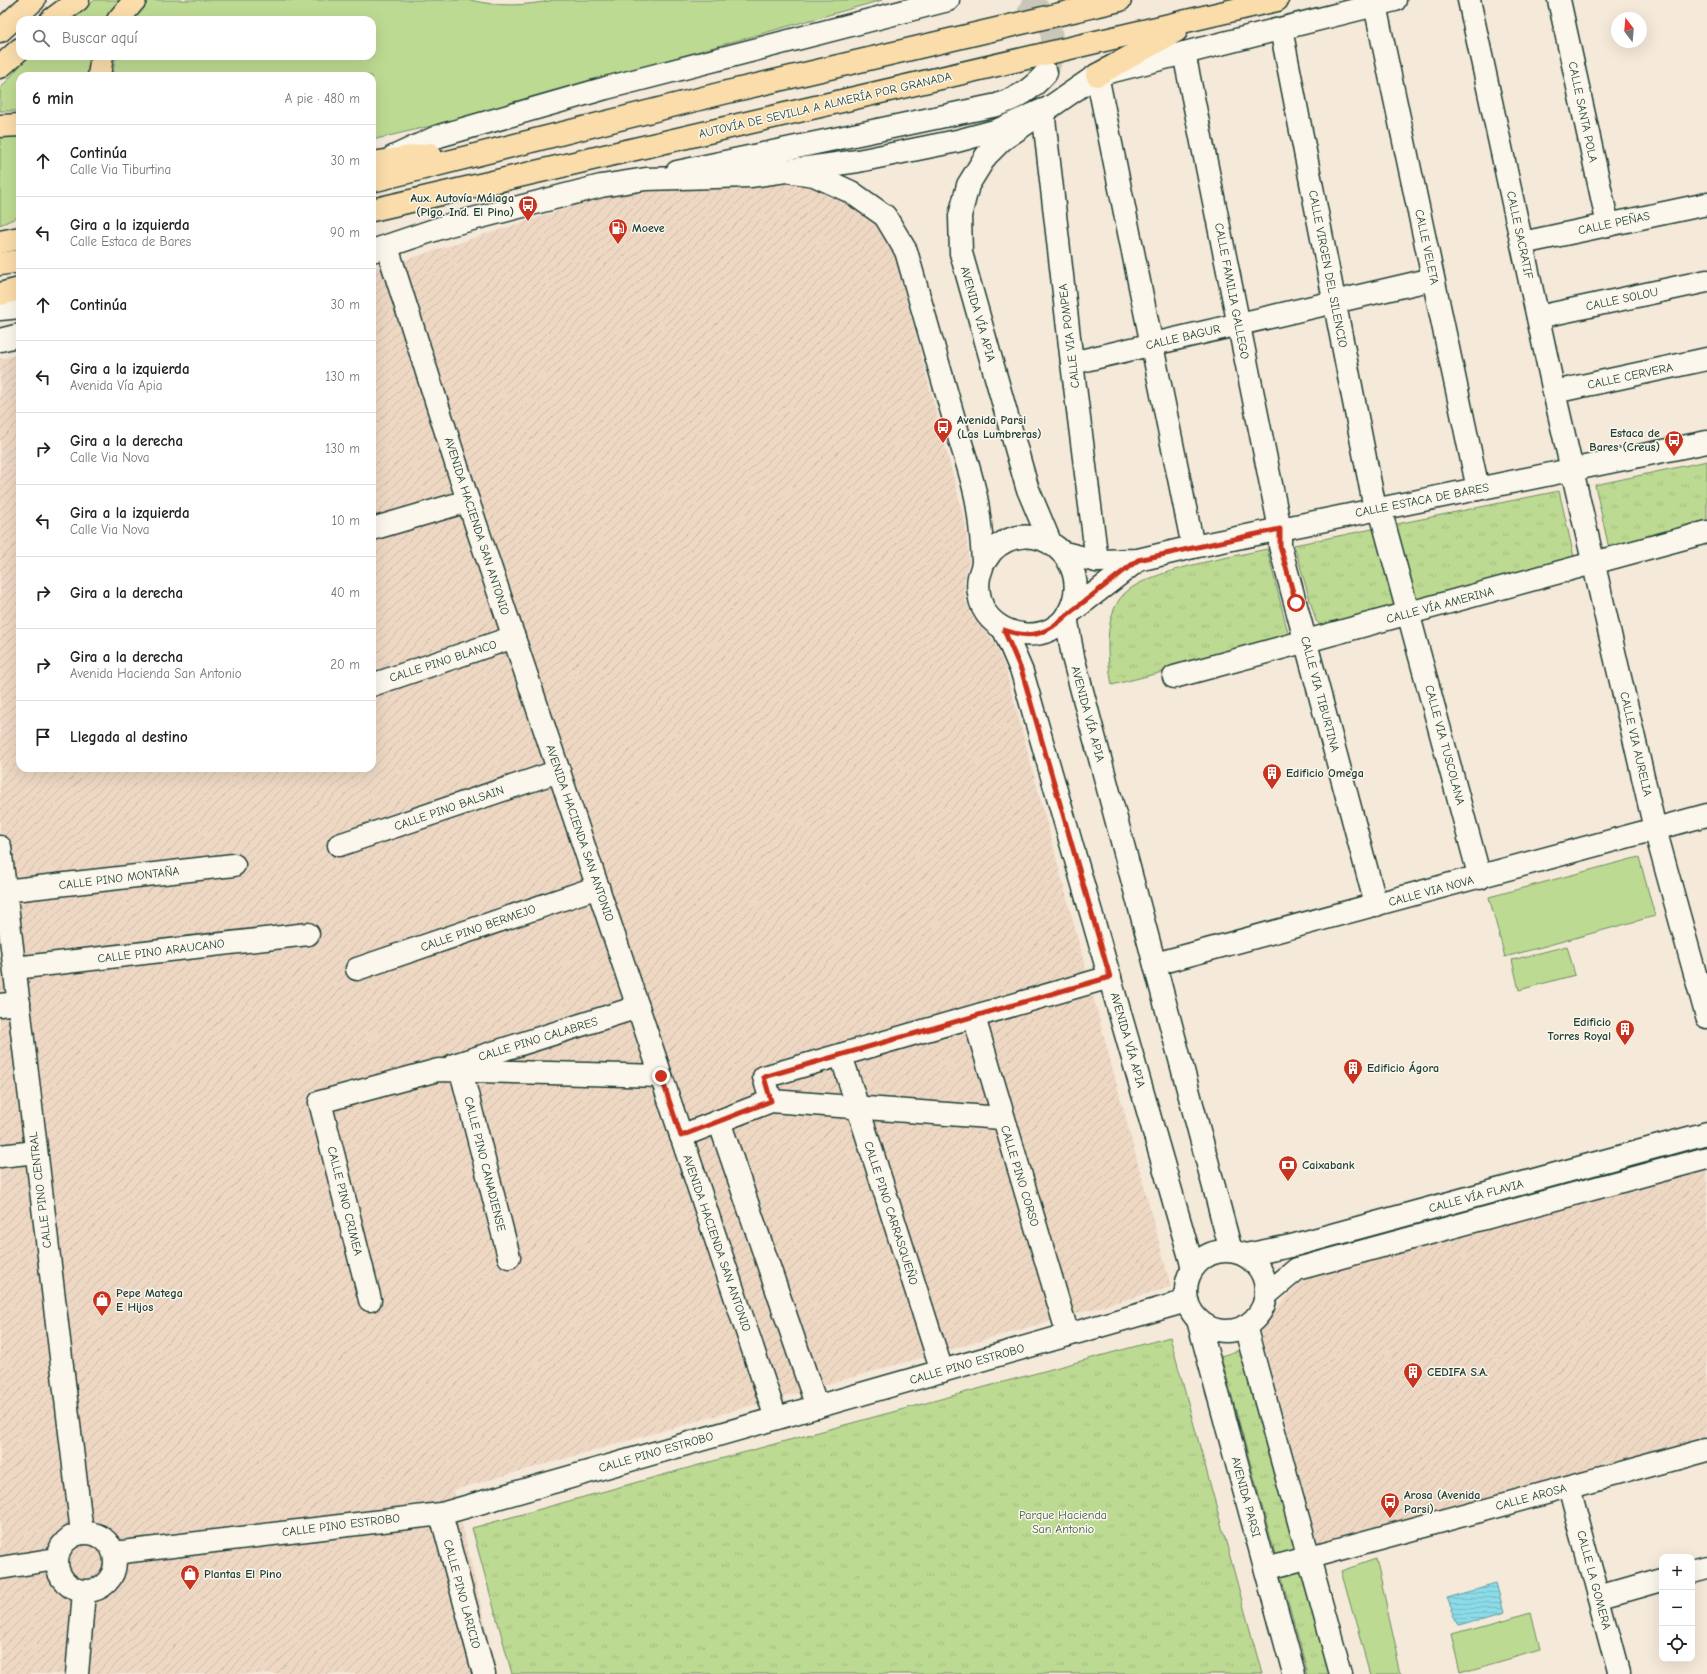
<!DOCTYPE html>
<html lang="es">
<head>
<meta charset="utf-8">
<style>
	body { margin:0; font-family:"Comic Neue",sans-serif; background:#f2f2f2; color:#202124 }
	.controls { position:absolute; right:12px; bottom:12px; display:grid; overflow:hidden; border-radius:8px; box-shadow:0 4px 16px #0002 }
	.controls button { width:36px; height:36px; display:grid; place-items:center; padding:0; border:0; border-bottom:1px solid #e0e0e0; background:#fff; color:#202124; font:20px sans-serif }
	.compass { position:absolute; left:1611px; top:12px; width:36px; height:36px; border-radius:50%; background:#fff; box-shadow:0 4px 16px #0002; rotate:344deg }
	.stop { position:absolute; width:12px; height:12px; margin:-9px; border:3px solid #c8321e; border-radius:50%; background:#fff }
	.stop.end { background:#c8321e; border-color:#fff; box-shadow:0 1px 4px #0008 }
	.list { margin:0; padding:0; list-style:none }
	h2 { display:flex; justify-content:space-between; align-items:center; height:52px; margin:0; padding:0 16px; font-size:17px }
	h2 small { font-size:13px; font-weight:400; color:#757577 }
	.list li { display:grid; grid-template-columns:26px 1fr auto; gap:12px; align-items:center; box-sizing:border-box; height:72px; padding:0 16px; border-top:1px solid #e0e0e0 }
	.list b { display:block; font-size:15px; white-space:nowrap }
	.list p { margin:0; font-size:13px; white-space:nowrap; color:#757577 }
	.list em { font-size:13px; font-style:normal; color:#757577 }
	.icon { flex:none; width:22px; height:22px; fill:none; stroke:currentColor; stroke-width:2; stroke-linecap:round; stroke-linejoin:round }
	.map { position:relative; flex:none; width:1707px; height:1674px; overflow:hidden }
	.search { position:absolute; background:#fff; box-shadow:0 4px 16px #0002; left:16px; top:16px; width:360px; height:44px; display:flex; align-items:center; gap:10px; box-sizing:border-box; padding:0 14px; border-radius:12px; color:#757577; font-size:15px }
	.panel { position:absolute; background:#fff; box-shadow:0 4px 16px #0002; left:16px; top:72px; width:360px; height:700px; border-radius:12px }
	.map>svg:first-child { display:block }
</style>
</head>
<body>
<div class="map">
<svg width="1707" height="1674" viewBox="0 0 1707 1674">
	<defs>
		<pattern id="industrial-furrows" width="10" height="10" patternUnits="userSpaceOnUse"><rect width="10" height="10" fill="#eed8c4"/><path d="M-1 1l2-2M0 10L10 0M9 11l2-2" fill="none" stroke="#ccbaa9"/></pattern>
		<pattern id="park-tufts" width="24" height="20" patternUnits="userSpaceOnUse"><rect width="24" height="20" fill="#bdda92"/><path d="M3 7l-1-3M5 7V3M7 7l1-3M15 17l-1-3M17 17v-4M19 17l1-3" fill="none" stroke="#a2bc7e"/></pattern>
		<pattern id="water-rules" width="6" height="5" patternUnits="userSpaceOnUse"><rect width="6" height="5" fill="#8bdbe8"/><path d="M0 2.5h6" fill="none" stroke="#78bdc8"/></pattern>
	</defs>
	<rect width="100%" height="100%" fill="#f5e9da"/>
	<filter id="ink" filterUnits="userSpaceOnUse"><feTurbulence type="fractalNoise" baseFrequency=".025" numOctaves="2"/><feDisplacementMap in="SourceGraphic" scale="8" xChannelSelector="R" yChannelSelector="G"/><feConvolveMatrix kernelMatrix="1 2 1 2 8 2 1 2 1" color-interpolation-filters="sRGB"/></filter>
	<g filter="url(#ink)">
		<g fill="url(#industrial-furrows)">
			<path d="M808 184 834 195 876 225 893 249 965 521 969 560 964 580 965 599 974 619 994 641 1005 667 1171 1287 454 1490 497 1674H0V359L20 354V768H372V268L405 260 608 195 715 186Z"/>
			<path d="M1707 1165V1437L1318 1542 1259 1327 1308 1274Z"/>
		</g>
		<g fill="#bdda92" stroke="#6e8c63">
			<path d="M95 0H121L106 20H68Z"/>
			<path d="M150 0H470C499 7 525 6 554 0H882L435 125 372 140V76H112L116 56H372V20H130Z"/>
			<path d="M28 56H92L89 76H20V111H0V89Z"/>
			<path d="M0 133 20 135V216L0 225Z"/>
			<path d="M1639 857 1655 916 1505 957 1489 897Z"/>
			<path d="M1567 946 1575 975 1519 990 1512 960Z"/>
			<path d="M1376 1559 1402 1674H1370L1341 1571Z"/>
			<path d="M1531 1613 1540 1650 1460 1673 1451 1635Z"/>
		</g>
		<g fill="url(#park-tufts)" stroke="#6e8c63">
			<path d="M1707 461V527L1610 553 1595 485Z"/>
			<path d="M1559 491 1575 561 1324 628 1316 621 1294 545Z"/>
			<path d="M1267 549 1288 633 1287 640 1112 685C1107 659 1103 615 1124 594 1147 570 1232 557 1267 549Z"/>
			<path d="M1170 1337 1262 1674H512L472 1528 778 1443Z"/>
			<path d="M1240 1350 1329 1674H1308L1221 1356Z"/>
		</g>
		<path fill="url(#water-rules)" stroke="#609ca0" d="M1496 1583 1504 1612 1459 1625 1447 1597Z"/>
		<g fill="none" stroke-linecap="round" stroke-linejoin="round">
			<path stroke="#cac7b9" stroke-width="22" stroke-dasharray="22 11" stroke-linecap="butt" d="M1023 0C1030 4 1039 7 1044 14 1054 30 1055 53 1048 70"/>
			<g stroke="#1f3d34" stroke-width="25">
				<g id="street">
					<path d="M1469 0 1554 392 1655 829 1707 1017"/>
					<path d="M1559 0 1608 225"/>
					<path d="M1375 5 1478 489"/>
					<path d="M1281 29 1375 509"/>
					<path d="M1184 53 1280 529V546L1376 905"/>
					<path d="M1097 75 1193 547"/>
					<path d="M393 157 439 136 606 88 948 0"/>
					<path d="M793 170 858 161 957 141 998 130 1043 110 1072 363 1097 561"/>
					<path d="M677 172 997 105C1019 97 1030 91 1046 73"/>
					<path d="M1522 243 1707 204"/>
					<path d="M387 247 468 501 776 1418"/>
					<path d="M1538 317 1707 281"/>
					<path d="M0 340 20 335"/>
					<path d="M1072 363 1433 279"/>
					<path d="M1554 392 1707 359"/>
					<path d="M1380 509 1480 878"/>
					<path d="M372 529 468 501"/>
					<path d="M1064 553 1097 561 1138 560 1193 547 1707 442"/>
					<path d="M1068 614 1138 560"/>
					<path d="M1174 677 1707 532"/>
					<path d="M372 685 514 637"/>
					<path d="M339 845 559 771"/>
					<path d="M0 847 82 1533"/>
					<path d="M4 891 234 865"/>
					<path d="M1155 964 1707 815"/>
					<path d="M15 968 308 934"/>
					<path d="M357 969 598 887"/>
					<path d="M0 1005 19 1003"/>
					<path d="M974 1017 1068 1335"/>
					<path d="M841 1055 942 1371"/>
					<path d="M454 1065 638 1007"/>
					<path d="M461 1071 509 1257"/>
					<path d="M771 1101 764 1077 1110 977"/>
					<path d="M719 1121 817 1407"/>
					<path d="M681 1136 771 1101 1002 1118"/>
					<path d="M0 1156 36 1152"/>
					<path d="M1245 1255 1291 1246 1707 1133"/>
					<path d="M1266 1295 1297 1269 1707 1158"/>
					<path d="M370 1300 320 1102 438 1070 661 1076"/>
					<path d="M1569 1487 1619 1674"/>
					<path d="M441 1514 484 1674"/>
					<circle cx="86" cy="1562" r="29"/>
					<path d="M114 1553 441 1514 1187 1301"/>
					<path d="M0 1568 56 1559"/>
					<path d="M1266 1569 1707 1449"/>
					<path d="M1692 1572 1707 1568"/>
					<path d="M1599 1598 1662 1580"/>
					<path d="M77 1674 84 1592"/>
				</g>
			</g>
			<g stroke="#1f3d34" stroke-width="25">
				<g id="secondary">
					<path d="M372 251 449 225 601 186 646 179 750 176 786 171 814 175 851 192 885 216 906 251C922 307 938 363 954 419 961 446 972 474 977 502 980 521 982 542 983 562 983 567 980 572 979 577 977 586 979 599 983 608 999 640 1051 645 1069 612 1096 561 1034 511 992 551 989 555 986 560 983 564"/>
					<path d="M0 309 20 307"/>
					<path d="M1050 542 1027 487 961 253 960 216 968 185 986 156 1002 140 1097 75 1395 0"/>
					<path d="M1066 616 1073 657 1231 1251"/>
					<path d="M1004 630 1022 672 1193 1268"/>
					<circle cx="1226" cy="1291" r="40"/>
					<path d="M1198 1320 1294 1674"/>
					<path d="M1245 1326 1341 1674"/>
				</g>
			</g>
			<g stroke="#1f3d34" stroke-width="25">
				<g id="primary">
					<path d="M51 20 78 0"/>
					<path d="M0 31 34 0"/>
					<path d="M0 67 20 49"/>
					<path d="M0 126 20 125"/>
				</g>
			</g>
			<g stroke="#1f3d34" stroke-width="25">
				<g id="highway">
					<path d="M118 20 135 0"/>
					<path d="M1097 75 1176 31"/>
					<path d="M99 76 102 56"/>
					<path d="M372 163 430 154"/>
					<path d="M372 181 723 93 1120 0"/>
					<path d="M372 210 1277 0"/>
					<path d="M0 242 20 238"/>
					<path d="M0 264 20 261"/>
					<path d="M0 294 20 289"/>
				</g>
			</g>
			<use href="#street" stroke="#fbf7ec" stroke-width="22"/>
			<use href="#secondary" stroke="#fbf7ec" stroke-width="22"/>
			<use href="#primary" stroke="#faddab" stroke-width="22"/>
			<use href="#highway" stroke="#faddab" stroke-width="22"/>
		</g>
	</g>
	<g fill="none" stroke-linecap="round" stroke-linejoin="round" filter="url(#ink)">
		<path stroke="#c8321e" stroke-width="5" d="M661 1076 681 1136 771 1101 764 1077 1110 977 1022 672 1004 630C1032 640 1047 634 1068 614L1138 560 1280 529V546L1296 603"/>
	</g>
	<defs>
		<g id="bus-pin" transform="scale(1)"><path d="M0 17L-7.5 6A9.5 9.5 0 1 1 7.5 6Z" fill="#c8321e" stroke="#fbf7ec"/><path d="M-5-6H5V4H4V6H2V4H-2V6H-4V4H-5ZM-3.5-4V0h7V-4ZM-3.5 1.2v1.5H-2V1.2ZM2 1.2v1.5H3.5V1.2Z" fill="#fff"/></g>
		<g id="fuel-pin" transform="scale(1)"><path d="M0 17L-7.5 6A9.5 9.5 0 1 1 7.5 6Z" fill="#c8321e" stroke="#fbf7ec"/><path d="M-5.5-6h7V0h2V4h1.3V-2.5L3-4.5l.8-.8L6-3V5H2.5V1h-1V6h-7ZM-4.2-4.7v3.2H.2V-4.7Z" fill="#fff"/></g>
		<g id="building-pin" transform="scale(1)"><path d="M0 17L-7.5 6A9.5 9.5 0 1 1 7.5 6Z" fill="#c8321e" stroke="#fbf7ec"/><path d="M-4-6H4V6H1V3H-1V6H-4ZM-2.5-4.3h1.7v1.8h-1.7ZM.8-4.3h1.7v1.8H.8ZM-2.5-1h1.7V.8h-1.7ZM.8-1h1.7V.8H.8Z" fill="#fff"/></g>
		<g id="bank-pin" transform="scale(1)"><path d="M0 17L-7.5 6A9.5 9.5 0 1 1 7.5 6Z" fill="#c8321e" stroke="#fbf7ec"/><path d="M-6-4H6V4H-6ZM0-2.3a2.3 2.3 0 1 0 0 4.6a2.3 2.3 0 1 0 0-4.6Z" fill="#fff"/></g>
		<g id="shop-pin" transform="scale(1)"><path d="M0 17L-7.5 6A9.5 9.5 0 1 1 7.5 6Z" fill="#c8321e" stroke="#fbf7ec"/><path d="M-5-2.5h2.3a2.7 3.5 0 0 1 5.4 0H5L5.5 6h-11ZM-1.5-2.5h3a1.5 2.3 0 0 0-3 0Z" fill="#fff"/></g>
	</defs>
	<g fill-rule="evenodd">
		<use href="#bus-pin" x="528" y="205"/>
		<use href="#fuel-pin" x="618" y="228"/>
		<use href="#bus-pin" x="943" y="427"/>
		<use href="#bus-pin" x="1674" y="440"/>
		<use href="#building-pin" x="1272" y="773"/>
		<use href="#building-pin" x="1625" y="1029"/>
		<use href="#building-pin" x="1353" y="1068"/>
		<use href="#bank-pin" x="1288" y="1165"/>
		<use href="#shop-pin" x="102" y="1300"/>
		<use href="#building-pin" x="1413" y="1372"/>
		<use href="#bus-pin" x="1390" y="1502"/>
		<use href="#shop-pin" x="190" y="1574"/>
	</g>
	<g text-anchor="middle" stroke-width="3" stroke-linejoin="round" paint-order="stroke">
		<g font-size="12" fill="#1f3d34" stroke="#fbf7ec">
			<text transform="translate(825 105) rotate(-13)" y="4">AUTOVÍA DE SEVILLA A ALMERÍA POR GRANADA</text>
			<text transform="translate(1583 112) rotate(78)" y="4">CALLE SANTA POLA</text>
			<text transform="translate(1614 223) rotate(-12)" y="4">CALLE PEÑAS</text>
			<text transform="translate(1520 235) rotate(78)" y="4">CALLE SACRATIF</text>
			<text transform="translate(1427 247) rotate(78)" y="4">CALLE VELETA</text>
			<text transform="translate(1328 269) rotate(79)" y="4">CALLE VIRGEN DEL SILENCIO</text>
			<text transform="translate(1232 291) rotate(79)" y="4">CALLE FAMILIA GALLEGO</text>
			<text transform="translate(1622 299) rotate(-12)" y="4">CALLE SOLOU</text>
			<text transform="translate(978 314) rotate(74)" y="4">AVENIDA VÍA APIA</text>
			<text transform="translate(1069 336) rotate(-97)" y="4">CALLE VIA POMPEA</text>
			<text transform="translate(1183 337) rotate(-13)" y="4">CALLE BAGUR</text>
			<text transform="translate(1630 376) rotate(-12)" y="4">CALLE CERVERA</text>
			<text transform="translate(1422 500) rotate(-11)" y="4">CALLE ESTACA DE BARES</text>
			<text transform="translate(477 526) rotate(72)" y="4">AVENIDA HACIENDA SAN ANTONIO</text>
			<text transform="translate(1440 605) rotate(-15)" y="4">CALLE VÍA AMERINA</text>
			<text transform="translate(443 661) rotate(-18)" y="4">CALLE PINO BLANCO</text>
			<text transform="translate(1320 694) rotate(75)" y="4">CALLE VIA TIBURTINA</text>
			<text transform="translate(1088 714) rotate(75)" y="4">AVENIDA VÍA APIA</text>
			<text transform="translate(1636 744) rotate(77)" y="4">CALLE VIA AURELIA</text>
			<text transform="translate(1445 745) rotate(75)" y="4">CALLE VIA TUSCOLANA</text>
			<text transform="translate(449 808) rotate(-19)" y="4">CALLE PINO BALSAIN</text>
			<text transform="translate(580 833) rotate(71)" y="4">AVENIDA HACIENDA SAN ANTONIO</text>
			<text transform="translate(119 878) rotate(-7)" y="4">CALLE PINO MONTAÑA</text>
			<text transform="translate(1431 891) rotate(-15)" y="4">CALLE VIA NOVA</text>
			<text transform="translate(478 928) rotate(-19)" y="4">CALLE PINO BERMEJO</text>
			<text transform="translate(161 951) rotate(-7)" y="4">CALLE PINO ARAUCANO</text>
			<text transform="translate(538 1039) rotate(-17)" y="4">CALLE PINO CALABRES</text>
			<text transform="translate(1128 1040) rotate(74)" y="4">AVENIDA VÍA APIA</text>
			<text transform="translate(485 1164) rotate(76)" y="4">CALLE PINO CANADIENSE</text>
			<text transform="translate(1020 1176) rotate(73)" y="4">CALLE PINO CORSO</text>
			<text transform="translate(40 1190) rotate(-97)" y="4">CALLE PINO CENTRAL</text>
			<text transform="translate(1476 1196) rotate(-15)" y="4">CALLE VÍA FLAVIA</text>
			<text transform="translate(345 1201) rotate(76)" y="4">CALLE PINO CRIMEA</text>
			<text transform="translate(891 1213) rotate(72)" y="4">CALLE PINO CARRASQUEÑO</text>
			<text transform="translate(717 1243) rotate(71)" y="4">AVENIDA HACIENDA SAN ANTONIO</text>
			<text transform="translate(967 1364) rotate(-16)" y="4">CALLE PINO ESTROBO</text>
			<text transform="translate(656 1452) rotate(-16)" y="4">CALLE PINO ESTROBO</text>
			<text transform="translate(1246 1497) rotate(75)" y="4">AVENIDA PARSI</text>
			<text transform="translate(1531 1497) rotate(-15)" y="4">CALLE AROSA</text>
			<text transform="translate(341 1525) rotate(-7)" y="4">CALLE PINO ESTROBO</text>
			<text transform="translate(1594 1580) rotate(75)" y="4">CALLE LA GOMERA</text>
			<text transform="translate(462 1594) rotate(75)" y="4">CALLE PINO LARICIO</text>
		</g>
		<g font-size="12" font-weight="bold" fill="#1f3d34" stroke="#fbf7ec" text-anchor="start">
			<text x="514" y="202" text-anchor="end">Aux. Autovía Málaga<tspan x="514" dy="14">(Plgo. Ind. El Pino)</tspan></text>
			<text x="632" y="232">Moeve</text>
			<text x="957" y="424">Avenida Parsi<tspan x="957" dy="14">(Las Lumbreras)</tspan></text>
			<text x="1660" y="437" text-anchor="end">Estaca de<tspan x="1660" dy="14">Bares (Creus)</tspan></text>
			<text x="1286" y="777">Edificio Omega</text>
			<text x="1611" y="1026" text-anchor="end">Edificio<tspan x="1611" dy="14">Torres Royal</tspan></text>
			<text x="1367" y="1072">Edificio Ágora</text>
			<text x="1302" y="1169">Caixabank</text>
			<text x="116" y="1297">Pepe Matega<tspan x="116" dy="14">E Hijos</tspan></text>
			<text x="1427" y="1376">CEDIFA S.A.</text>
			<text x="1404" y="1499">Arosa (Avenida<tspan x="1404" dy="14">Parsi)</tspan></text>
			<text x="204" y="1578">Plantas El Pino</text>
		</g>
		<g font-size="12" fill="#3f5c47" stroke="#fbf7ec">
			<text x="1063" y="1519">Parque Hacienda<tspan x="1063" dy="14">San Antonio</tspan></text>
		</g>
	</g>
</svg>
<div class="controls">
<button>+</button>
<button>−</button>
<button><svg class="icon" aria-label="locate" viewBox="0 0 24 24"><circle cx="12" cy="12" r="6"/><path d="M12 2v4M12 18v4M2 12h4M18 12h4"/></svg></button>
</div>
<svg class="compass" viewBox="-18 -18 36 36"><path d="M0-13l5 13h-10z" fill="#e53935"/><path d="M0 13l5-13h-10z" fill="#757577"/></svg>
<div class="stop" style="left:1296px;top:603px"></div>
<div class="stop end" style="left:661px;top:1076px"></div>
<div class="search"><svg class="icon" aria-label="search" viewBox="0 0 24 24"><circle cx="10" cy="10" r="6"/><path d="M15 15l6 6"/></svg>Buscar aquí</div>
<section class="panel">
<h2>6 min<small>A pie · 480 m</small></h2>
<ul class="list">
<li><svg class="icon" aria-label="ahead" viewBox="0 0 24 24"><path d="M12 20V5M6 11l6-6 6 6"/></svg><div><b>Continúa</b><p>Calle Via Tiburtina</p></div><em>30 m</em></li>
<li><svg class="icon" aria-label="left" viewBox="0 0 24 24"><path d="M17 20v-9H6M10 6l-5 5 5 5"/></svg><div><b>Gira a la izquierda</b><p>Calle Estaca de Bares</p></div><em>90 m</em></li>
<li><svg class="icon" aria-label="ahead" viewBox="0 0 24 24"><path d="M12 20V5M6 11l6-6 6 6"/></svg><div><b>Continúa</b></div><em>30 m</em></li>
<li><svg class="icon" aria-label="left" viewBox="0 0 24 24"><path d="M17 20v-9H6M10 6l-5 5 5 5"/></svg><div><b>Gira a la izquierda</b><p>Avenida Vía Apia</p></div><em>130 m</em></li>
<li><svg class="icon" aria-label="right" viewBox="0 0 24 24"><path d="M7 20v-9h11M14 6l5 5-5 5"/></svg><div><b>Gira a la derecha</b><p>Calle Via Nova</p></div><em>130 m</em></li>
<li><svg class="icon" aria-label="left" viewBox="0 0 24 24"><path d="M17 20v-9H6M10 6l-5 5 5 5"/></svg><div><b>Gira a la izquierda</b><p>Calle Via Nova</p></div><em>10 m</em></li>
<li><svg class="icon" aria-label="right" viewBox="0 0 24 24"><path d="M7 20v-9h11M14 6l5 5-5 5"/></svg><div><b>Gira a la derecha</b></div><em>40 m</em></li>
<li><svg class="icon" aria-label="right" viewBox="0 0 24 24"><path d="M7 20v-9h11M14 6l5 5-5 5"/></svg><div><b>Gira a la derecha</b><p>Avenida Hacienda San Antonio</p></div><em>20 m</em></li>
<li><svg class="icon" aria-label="arrive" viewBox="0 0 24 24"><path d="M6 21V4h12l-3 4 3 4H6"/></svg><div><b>Llegada al destino</b></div></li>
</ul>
</section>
</div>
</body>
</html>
